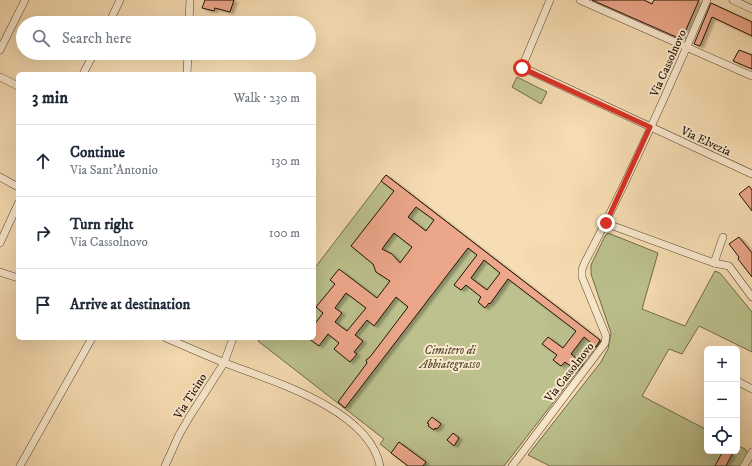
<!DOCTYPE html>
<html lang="en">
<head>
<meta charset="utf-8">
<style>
	body { margin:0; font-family:"IM FELL DW Pica",serif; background:#f6f6f7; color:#1f2937 }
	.controls { position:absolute; right:12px; bottom:12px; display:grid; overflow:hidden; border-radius:6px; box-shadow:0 4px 16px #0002 }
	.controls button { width:36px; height:36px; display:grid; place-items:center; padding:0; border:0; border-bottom:1px solid #e0e1e3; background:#fff; color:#1f2937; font:20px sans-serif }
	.stop { position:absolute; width:12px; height:12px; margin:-9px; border:3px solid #d93025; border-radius:50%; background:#fff }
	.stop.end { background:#d93025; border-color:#fff; box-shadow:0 1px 4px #0008 }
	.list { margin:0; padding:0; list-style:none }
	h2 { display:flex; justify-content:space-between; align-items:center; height:52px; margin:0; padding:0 16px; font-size:17px }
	h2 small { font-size:13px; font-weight:400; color:#747a83 }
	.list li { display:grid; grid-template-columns:26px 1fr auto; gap:12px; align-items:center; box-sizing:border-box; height:72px; padding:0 16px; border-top:1px solid #e0e1e3 }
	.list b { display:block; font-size:15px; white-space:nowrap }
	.list p { margin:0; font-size:13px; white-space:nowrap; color:#747a83 }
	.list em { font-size:13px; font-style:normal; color:#747a83 }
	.icon { flex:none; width:22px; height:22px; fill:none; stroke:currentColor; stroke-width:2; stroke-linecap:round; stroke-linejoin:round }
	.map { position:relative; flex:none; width:752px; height:466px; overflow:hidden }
	.search { position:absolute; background:#fff; box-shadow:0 4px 16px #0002; left:16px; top:16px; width:300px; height:44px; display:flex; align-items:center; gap:10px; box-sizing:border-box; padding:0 14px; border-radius:22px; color:#747a83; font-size:15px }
	.panel { position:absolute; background:#fff; box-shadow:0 4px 16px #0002; left:16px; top:72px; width:300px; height:268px; border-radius:6px }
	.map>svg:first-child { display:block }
</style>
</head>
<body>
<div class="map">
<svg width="752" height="466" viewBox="0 0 752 466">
	<defs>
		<filter id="shadow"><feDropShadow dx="3.5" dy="2" stdDeviation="1" flood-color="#0004"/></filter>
	</defs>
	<rect width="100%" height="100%" fill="#f7ddb3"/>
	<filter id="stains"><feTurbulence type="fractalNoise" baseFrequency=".005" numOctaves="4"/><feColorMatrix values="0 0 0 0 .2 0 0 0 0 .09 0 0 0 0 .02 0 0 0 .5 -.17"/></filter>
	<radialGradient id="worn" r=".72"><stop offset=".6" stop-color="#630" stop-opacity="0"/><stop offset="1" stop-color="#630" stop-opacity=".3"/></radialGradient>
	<g fill="#bcc18d" stroke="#6f6a49">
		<path d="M517 77 547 92 541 104 512 87Z"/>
		<path d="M386 175 601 341 504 466H408L380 444 384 439 258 341 261 338H314V269Z"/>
		<path d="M608 233 658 253 642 309 685 326 715 271 720 273 752 312V352L699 326 682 354 669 349 642 396 707 430V451H737V445L745 449 748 453 741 466H550L528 455 601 362 608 349 611 333 591 274V265L605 236Z"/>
	</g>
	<g fill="#eca78a" stroke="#221205" fill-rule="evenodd" filter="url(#shadow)">
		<path d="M205 0H234L230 12 215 8 214 11 202 8Z"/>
		<path d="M592 0H644L652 4 654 0H699L685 32 686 33 683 40Z"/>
		<path d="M711 3 752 22V36L712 17 700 46 694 44Z"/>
		<path d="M739 50 752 55V69L733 61Z"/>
		<path d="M386 175 600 340 596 347 584 337 571 354 583 364 577 371 565 362 561 366 553 360 557 355 542 344 548 337 563 348 576 331 508 279 490 304 489 303 485 308 478 302 481 297 466 285 461 290 454 285 477 255 468 248 345 408 338 402 367 363 366 360 370 357 408 307 396 297 374 326 367 320 355 335 363 341 354 352 357 354 350 362 334 349 339 343 328 334 319 346 308 338H314V325L323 313 316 307 335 284 330 280 339 269 377 298 390 281 376 272 373 264 351 246 394 191 381 181ZM416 207 434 220 426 231 408 217ZM394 233 412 247 400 263 392 254 382 249ZM484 260 500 273 487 290 471 278ZM346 293 366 308 347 331 335 322 342 313 335 308Z"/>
		<path d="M749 186 752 190V211L739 194Z"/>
		<path d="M739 237 752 253V277L738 259 739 257 729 244Z"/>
		<path d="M432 417 441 424 437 429 435 428 434 430 428 426 429 424 427 423Z"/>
		<path d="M453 433 459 438 454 446 447 440Z"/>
		<path d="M399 442 426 462 423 466H408L391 453Z"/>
		<path d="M723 451H727L732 454 726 466H715Z"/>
	</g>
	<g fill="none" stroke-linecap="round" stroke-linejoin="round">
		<g stroke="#574530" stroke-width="8">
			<g id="minor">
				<path d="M550 0 522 67 752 174"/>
				<path d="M580 0 752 76"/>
				<path d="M733 0 752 9"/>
				<path d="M109 23 120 0"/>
				<path d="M189 23 190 0"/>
				<path d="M0 50 25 0"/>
				<path d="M83 74 94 53"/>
				<path d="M187 74 188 53"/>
				<path d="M0 77 18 86"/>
				<path d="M0 177 18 187"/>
				<path d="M605 223 714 263 729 266 752 297"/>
				<path d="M0 243 18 204"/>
				<path d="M714 263 723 237"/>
				<path d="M0 272 18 278"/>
				<path d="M166 338C185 346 205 355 225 363 272 381 369 409 380 466"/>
				<path d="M737 381 752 389"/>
				<path d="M20 466 92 338"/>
				<path d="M165 466 179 435 190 416 224 363 233 338"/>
				<path d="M512 466 605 343 606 336 582 277V270L584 264C629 179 669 89 707 0"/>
				<path d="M744 466 752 452"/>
			</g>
		</g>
		<use href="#minor" stroke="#fae9ce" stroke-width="7"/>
	</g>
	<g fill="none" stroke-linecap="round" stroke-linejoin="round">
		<path stroke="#d93025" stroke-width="5" d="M522 68 650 127 606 223"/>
	</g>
	<g text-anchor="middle" stroke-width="4" stroke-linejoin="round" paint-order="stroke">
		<g font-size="12" fill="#221205" stroke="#fae9ce">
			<text transform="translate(668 63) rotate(-66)" y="4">Via Cassolnovo</text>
			<text transform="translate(706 141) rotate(25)" y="4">Via Elvezia</text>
			<text transform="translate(569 372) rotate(-52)" y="4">Via Cassolnovo</text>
			<text transform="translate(190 396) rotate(-58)" y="4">Via Ticino</text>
		</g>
		<g font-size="12" font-style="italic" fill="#584f35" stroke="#fae9ce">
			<text x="450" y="354">Cimitero di<tspan x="450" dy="14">Abbiategrasso</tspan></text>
		</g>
	</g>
	<rect width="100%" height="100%" filter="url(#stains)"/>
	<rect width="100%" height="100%" fill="url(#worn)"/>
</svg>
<div class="controls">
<button>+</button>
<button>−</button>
<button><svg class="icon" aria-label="locate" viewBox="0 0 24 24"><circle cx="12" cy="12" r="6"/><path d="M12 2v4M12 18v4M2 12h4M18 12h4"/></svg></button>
</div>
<div class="stop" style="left:522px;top:68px"></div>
<div class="stop end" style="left:606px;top:223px"></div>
<div class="search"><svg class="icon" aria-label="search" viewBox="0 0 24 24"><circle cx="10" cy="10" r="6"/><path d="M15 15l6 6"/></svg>Search here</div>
<section class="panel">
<h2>3 min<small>Walk · 230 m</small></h2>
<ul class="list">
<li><svg class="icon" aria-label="ahead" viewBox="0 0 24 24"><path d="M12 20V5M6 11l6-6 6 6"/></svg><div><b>Continue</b><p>Via Sant'Antonio</p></div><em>130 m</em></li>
<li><svg class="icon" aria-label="right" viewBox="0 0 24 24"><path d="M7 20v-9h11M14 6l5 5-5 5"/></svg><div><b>Turn right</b><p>Via Cassolnovo</p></div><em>100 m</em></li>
<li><svg class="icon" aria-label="arrive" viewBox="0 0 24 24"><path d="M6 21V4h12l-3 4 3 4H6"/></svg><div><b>Arrive at destination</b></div></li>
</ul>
</section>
</div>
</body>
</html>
